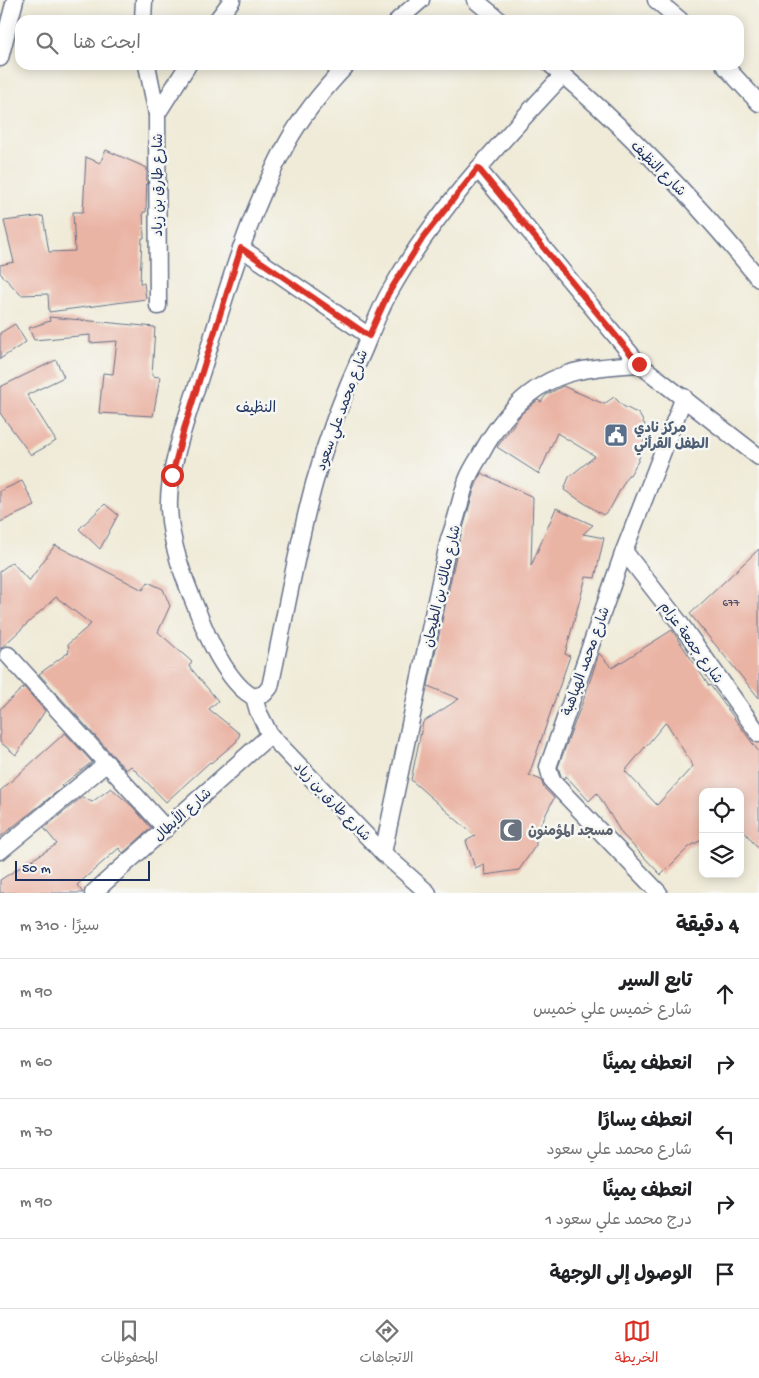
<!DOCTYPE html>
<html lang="ar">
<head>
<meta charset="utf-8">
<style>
	body { margin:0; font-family:"Gochi Hand","Playpen Sans Arabic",sans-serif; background:#f2f2f2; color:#202124; direction:rtl }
	.controls { position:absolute; right:15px; bottom:15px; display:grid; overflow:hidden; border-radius:10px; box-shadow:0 2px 12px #0003 }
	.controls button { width:45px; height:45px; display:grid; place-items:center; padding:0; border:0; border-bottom:1px solid #e0e0e0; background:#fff; color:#202124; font:25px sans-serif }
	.scale { position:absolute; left:15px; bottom:12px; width:135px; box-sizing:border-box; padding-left:5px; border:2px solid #1b2f5e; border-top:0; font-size:14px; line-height:18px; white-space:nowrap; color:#1b2f5e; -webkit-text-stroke:4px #f6f6f2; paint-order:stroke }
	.stop { position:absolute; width:15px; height:15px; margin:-11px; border:4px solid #d93025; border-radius:50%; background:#fff }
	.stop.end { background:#d93025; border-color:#fff; box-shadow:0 1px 5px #0008 }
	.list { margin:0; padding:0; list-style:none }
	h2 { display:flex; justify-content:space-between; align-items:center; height:65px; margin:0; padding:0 20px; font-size:21px }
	h2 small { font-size:16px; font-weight:400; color:#757577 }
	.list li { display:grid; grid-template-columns:32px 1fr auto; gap:15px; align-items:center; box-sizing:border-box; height:70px; padding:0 20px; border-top:1px solid #e0e0e0 }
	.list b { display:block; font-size:19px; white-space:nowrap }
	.list p { margin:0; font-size:16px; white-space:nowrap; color:#757577 }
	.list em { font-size:16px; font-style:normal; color:#757577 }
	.icon { flex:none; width:28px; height:28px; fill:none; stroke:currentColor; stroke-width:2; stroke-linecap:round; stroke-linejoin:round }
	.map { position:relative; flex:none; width:759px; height:893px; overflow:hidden; direction:ltr }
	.search { position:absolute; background:#fff; box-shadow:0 2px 12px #0003; left:15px; right:15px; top:15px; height:55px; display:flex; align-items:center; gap:12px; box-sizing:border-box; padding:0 18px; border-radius:15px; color:#757577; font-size:19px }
	.sheet { height:415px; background:#fff }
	nav { display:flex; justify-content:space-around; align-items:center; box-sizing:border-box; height:70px; border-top:1px solid #e0e0e0; background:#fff; font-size:14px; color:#757577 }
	nav a { display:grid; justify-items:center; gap:2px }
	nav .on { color:#d93025 }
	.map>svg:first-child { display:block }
</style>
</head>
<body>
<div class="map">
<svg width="759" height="893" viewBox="0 0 759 893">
	<rect width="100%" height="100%" fill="#f6f6f2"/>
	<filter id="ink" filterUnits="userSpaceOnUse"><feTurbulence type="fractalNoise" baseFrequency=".02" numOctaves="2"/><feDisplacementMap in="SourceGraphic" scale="10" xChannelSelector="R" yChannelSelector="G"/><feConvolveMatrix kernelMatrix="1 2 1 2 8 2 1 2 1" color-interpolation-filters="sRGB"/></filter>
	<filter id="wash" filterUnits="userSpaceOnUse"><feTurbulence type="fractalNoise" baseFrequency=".0096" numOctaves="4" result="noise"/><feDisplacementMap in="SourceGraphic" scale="20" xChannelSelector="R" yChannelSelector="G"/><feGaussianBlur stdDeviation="1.12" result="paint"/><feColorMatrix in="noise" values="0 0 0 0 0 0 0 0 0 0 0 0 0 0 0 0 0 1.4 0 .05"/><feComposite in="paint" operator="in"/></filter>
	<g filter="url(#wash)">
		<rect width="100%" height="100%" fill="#f0ebd8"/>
		<g id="blocks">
			<g fill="#eab4a4" fill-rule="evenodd">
				<path d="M106 150 147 168 146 212H143L144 238H142L140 283H144L146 299 49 312 48 294 21 295 0 273V265L14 262 4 221 43 216 49 252 75 251 73 212H83L86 157 100 163Z"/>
				<path d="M49 317 155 327 152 376 160 377 153 416 99 413 103 373 113 374 117 341 90 343V335L34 340 29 328 50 321Z"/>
				<path d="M15 324 26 342 0 359V333Z"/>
				<path d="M56 360 64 377 27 395 56 441 31 455 0 413V387Z"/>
				<path d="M563 386 604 404 614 397 623 406 639 414 645 425 644 444 638 461 630 475H628L610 509 603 515 564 490 569 477 595 456 557 433 539 474 497 447 522 413 538 400 541 402 546 395Z"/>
				<path d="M481 473 533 497 531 566 556 508 593 525 583 534 604 538 595 578 586 577 565 654 570 656 529 775 541 780 544 788 554 798 536 834V845L519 870 485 875 484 864 475 868 466 841 475 836 411 780 423 722 459 699 428 686 459 542 474 490Z"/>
				<path d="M22 481 35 506 0 522V491Z"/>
				<path d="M105 504 118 515 100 549 79 529Z"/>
				<path d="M55 545 143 590 148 582 163 589 170 606 158 632 192 662 189 666 218 701 209 709 240 734 236 742 211 763 210 762 166 802 131 766 126 770 39 674 69 652 68 644 91 624 56 597 0 649V571L12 562 29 581Z"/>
				<path d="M759 549V698L690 614Z"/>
				<path d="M672 630 709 686 710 685 759 752V850L740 826V792H703V839L689 847 661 875 622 834 597 793 589 801 566 776 564 779 561 776 558 767 586 693 599 653 612 668ZM666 722 693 766 657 805 625 771Z"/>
				<path d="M24 687 45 711 16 755 0 742V709Z"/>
				<path d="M65 733 92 762 61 786 63 787 0 837V791Z"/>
				<path d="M111 788 133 807 151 828 123 853 119 848 77 885 83 893H0V880L57 844 44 828 82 797 92 802Z"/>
			</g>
		</g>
	</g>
	<g filter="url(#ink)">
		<use href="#blocks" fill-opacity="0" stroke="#667189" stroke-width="1"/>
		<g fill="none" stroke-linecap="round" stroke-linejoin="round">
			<g stroke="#667189" stroke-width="19">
				<g id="street">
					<path d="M475 0 499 20"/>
					<path d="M656 0 680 20"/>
					<path d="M143 20 144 0"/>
					<path d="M217 20 232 0"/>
					<path d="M398 20 421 0"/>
					<path d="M0 58 15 0"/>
					<path d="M147 65 157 114 158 306"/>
					<path d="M347 65C324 89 303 114 287 143 247 216 225 298 200 377 188 414 167 471 169 509 171 551 188 587 203 625 212 647 232 687 254 697L264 694 270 687C285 619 296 550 314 484 327 437 344 392 364 349 372 330 379 311 389 293 434 212 500 143 563 75"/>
					<path d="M551 65C627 129 697 202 759 279"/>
					<path d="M724 65 759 103"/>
					<path d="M157 114 188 65"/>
					<path d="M478 169 639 364 759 457"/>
					<path d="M241 248 369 336"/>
					<path d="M624 551 679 622 759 734"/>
					<path d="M8 655 166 829"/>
					<path d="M254 697 258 711 270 735 383 853 428 893"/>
					<path d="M0 851 107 763"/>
					<path d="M383 853 449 539C457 520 460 499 467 480 470 472 475 464 480 456 499 420 526 387 567 374 590 367 615 366 639 364"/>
					<path d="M93 893 270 735"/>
					<path d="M659 893 552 781 548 767 624 551 684 397"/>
				</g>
			</g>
			<use href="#street" stroke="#fff" stroke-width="16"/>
		</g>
	</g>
	<g fill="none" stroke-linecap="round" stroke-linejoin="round" filter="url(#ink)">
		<path stroke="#d93025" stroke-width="6" d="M172 475 184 429 241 248 369 336 388 294 423 238 478 168 639 364"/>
	</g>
	<defs>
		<g id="civic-square" transform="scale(1.25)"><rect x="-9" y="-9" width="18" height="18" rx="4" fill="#5c6f8a" stroke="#f6f6f2"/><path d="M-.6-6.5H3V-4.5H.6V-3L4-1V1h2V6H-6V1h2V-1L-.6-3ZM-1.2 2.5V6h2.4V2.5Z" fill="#fff"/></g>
		<g id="mosque-square" transform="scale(1.25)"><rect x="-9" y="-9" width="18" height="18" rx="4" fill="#6b7280" stroke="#f6f6f2"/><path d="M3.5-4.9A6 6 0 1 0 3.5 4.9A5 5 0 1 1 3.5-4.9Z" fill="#fff"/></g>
	</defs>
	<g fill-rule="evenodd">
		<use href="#civic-square" x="616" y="435"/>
		<use href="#mosque-square" x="511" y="830"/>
	</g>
	<g text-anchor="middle" stroke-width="5" stroke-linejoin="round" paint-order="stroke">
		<g font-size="11" fill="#4f5070">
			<text x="731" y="606">677</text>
		</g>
		<g font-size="14" fill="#1b2f5e" stroke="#f6f6f2">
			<text transform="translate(659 168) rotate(45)" y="5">شارع النظيف</text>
			<text transform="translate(157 185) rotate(-90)" y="5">شارع طارق بن زياد</text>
			<text transform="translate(341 410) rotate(-70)" y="5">شارع محمد علي سعود</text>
			<text transform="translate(441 586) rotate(-77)" y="5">شارع مالك بن الطيحان</text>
			<text transform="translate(692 642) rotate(54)" y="5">شارع جمعة عزام</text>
			<text transform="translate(585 661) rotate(-70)" y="5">شارع محمد الهباهبة</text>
			<text transform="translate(333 801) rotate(46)" y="5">شارع طارق بن زياد</text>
			<text transform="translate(182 814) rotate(-42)" y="5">شارع الأبطال</text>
		</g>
		<g font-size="14" font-weight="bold" fill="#4e5e75" stroke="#f6f6f2" text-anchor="start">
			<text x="634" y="432">مركز نادي<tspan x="634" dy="16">الطفل القرأني</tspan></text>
		</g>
		<g font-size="14" font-weight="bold" fill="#5b616d" stroke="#f6f6f2" text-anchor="start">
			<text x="528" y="835">مسجد المؤمنون</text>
		</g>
		<g font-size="15" fill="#1b2f5e" stroke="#f6f6f2">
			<text x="256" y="412">النظيف</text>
		</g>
	</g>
</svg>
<div class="controls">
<button><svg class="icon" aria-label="locate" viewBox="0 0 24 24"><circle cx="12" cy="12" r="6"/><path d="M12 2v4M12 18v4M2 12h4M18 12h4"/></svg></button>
<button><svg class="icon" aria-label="layers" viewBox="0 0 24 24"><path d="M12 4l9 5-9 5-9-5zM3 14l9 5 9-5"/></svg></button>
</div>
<div class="scale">50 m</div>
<div class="stop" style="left:172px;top:475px"></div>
<div class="stop end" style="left:639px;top:364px"></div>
<div class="search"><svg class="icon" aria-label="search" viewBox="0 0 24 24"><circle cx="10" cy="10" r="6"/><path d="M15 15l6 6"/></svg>ابحث هنا</div>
</div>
<section class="sheet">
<h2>4 دقيقة<small>سيرًا · 310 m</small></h2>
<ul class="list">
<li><svg class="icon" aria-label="ahead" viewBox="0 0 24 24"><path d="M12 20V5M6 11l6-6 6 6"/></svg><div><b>تابع السير</b><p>شارع خميس علي خميس</p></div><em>90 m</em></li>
<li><svg class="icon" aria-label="right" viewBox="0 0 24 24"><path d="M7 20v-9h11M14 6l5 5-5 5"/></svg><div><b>انعطف يمينًا</b></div><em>60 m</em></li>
<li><svg class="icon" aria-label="left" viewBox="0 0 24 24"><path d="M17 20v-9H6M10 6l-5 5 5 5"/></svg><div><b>انعطف يسارًا</b><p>شارع محمد علي سعود</p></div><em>70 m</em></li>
<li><svg class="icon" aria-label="right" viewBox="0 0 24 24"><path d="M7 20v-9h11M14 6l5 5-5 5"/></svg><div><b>انعطف يمينًا</b><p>درج محمد علي سعود 1</p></div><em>90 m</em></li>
<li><svg class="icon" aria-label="arrive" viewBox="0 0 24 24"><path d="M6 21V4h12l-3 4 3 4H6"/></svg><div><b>الوصول إلى الوجهة</b></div></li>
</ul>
</section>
<nav>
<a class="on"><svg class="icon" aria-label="map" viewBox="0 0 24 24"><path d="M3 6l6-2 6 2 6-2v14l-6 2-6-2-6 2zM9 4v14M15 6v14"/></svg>الخريطة</a>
<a><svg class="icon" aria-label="directions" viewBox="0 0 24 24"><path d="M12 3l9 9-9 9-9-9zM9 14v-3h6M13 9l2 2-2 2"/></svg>الاتجاهات</a>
<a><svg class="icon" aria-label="saved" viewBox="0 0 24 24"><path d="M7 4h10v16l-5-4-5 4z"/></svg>المحفوظات</a>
</nav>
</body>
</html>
